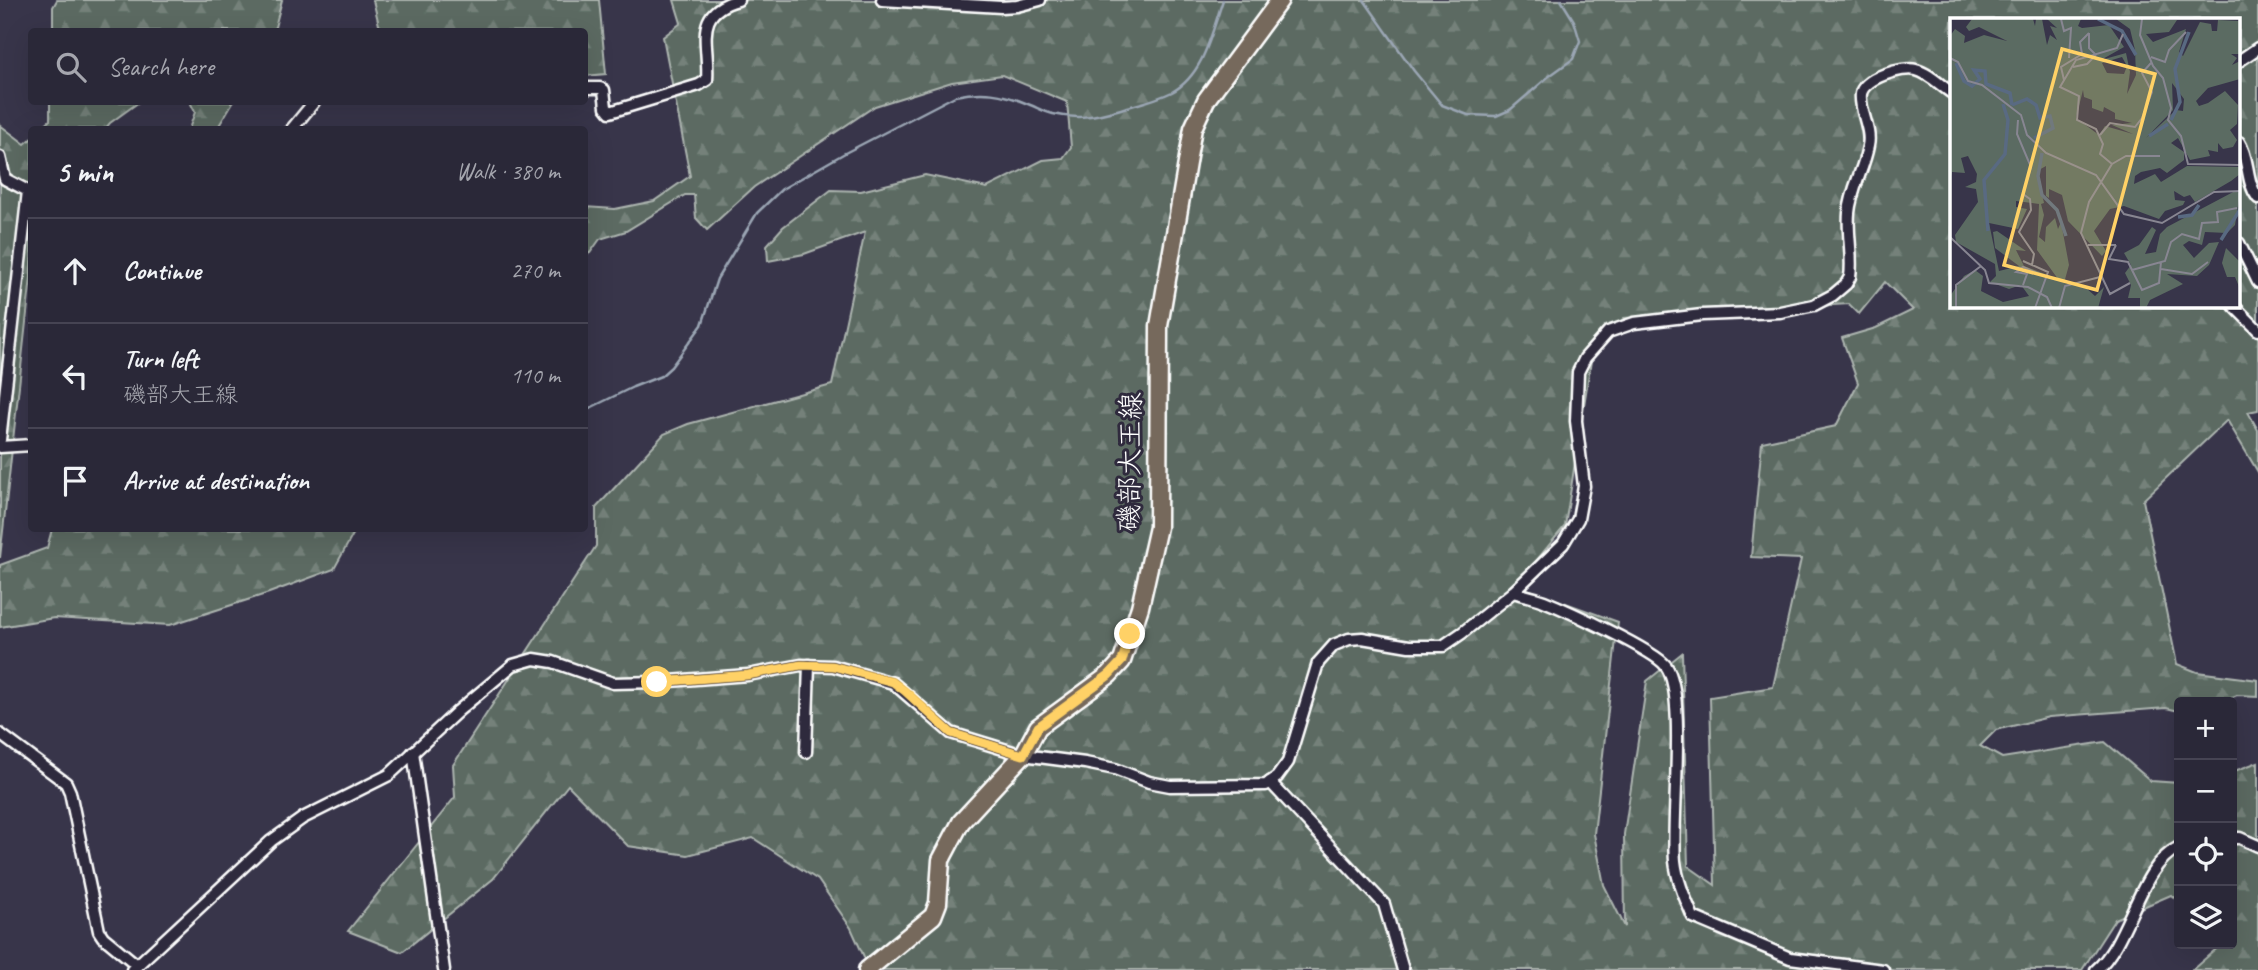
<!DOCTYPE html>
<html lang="en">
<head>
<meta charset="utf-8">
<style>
	body { margin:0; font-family:Caveat,"Klee One",sans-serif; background:#363443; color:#f1f3f6 }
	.controls { position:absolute; right:21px; bottom:21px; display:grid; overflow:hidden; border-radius:7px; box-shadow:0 7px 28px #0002 }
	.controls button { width:63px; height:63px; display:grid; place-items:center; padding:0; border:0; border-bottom:2px solid #464453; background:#2a2838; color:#f1f3f6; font:35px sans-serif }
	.stop { position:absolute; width:21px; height:21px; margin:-16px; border:5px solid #ffd166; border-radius:50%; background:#fff }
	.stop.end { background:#ffd166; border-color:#fff; box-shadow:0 2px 7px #0008 }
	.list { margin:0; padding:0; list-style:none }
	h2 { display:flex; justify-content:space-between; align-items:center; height:91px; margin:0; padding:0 28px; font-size:30px }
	h2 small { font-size:23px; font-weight:400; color:#a5a6ae }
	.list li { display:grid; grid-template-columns:46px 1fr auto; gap:21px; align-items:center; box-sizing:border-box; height:105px; padding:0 28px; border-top:2px solid #464453 }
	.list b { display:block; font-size:26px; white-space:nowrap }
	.list p { margin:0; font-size:23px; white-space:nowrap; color:#a5a6ae }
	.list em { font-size:23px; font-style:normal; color:#a5a6ae }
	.icon { flex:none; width:38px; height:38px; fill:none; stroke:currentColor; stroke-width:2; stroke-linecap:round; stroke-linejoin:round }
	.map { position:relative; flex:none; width:2258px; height:970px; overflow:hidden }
	.search { position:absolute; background:#2a2838; box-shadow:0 7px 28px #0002; left:28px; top:28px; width:560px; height:77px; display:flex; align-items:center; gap:18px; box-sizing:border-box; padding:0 24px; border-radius:7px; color:#a5a6ae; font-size:26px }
	.panel { position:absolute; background:#2a2838; box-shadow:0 7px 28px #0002; left:28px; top:126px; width:560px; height:406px; border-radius:7px }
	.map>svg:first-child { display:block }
</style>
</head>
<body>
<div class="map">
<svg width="2258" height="970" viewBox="0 0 2258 970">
	<defs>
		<pattern id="forest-firs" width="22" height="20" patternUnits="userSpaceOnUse" patternTransform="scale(1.75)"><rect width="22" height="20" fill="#5b6b62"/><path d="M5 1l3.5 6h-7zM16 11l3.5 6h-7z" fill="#74817a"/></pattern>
	</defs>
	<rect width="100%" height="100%" fill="#38354a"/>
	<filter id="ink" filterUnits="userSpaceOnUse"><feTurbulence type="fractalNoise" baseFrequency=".0143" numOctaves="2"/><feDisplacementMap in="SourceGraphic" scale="14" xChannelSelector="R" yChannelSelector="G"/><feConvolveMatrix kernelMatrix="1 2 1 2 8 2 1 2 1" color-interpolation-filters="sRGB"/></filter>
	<g filter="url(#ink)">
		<g fill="url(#forest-firs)" stroke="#adb5b0" stroke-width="2" fill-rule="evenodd">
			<path d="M57 0H282L274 31H53V7Z"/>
			<path d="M373 0H599L606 74 585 76 584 32 385 31 379 25Z"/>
			<path d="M674 0H2258V410L2248 412 2258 430V472L2227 420 2143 500 2177 664 2197 672 2258 680V696L2237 695 2221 702H2179V711L2166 708 2049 717 1996 730 1980 746 2002 758 2105 742 2151 781 2179 783V902L2171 895 2115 919 2082 970H870L851 928 818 880 753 838 688 855 628 846 568 785 493 879 402 952 348 931 455 797 453 765 596 546V508L664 434 688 424 832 385 865 232 804 254 768 261 767 245 783 227 831 190 861 191 925 175 987 188 1043 160 1063 158 1071 147 1067 102 1002 75 952 82 875 106 754 187 707 230 696 218 694 195H685L626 231 600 239 590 253 585 254V207L615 209 654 201 690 176 663 37 681 23ZM1952 19H2239V306H1952ZM1885 282 1913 310 1876 328 1842 338 1858 383 1836 426 1762 442 1751 557 1801 559 1773 687 1710 697 1715 885 1688 866 1682 653 1647 681 1624 834 1625 927 1604 885 1594 834 1618 622 1516 585 1565 526 1593 348 1624 318 1849 304 1859 314Z"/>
			<path d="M50 102H139L110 123 105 129H40L50 120Z"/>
			<path d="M190 102H233L217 129H189L195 112Z"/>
			<path d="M0 125 25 144 32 138 31 277 0 558Z"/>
			<path d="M52 529V528L356 529 334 569 269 593 170 625 54 618 0 627V565L47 548Z"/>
			<path d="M2258 762V970H2192L2222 944H2232V772Z"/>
		</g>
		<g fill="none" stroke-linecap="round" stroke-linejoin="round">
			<g stroke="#9ba6b4" stroke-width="2.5">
				<path d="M1364 0 1414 71 1442 105 1468 115 1496 116 1510 110 1548 77 1573 59 1580 41 1574 21 1561 0"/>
				<path d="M584 411 633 387 661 376 671 367 702 325 717 279 757 213 782 189 845 153 955 96C982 90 1002 93 1028 104 1036 107 1044 112 1053 114 1079 120 1096 116 1121 109 1138 104 1156 100 1172 92 1204 75 1212 31 1223 0"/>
			</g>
			<g stroke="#fff" stroke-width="15">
				<g id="street">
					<path d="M882 0 1001 7 1017 6 1040 0"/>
					<path d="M2239 61 2258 48"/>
					<path d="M584 88H600L604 90 606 107 610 112 699 85 707 80C710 44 691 13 738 0"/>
					<path d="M291 130 314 102"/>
					<path d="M2239 142C2250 159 2245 181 2258 198"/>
					<path d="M0 157 5 179 28 191 0 440"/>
					<path d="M2239 243 2258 282"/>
					<path d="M2234 306 2258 330"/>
					<path d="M0 447 32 445"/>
					<path d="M1513 592C1523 595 1534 597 1544 601 1566 610 1654 650 1666 666 1687 694 1671 818 1675 861 1677 880 1685 898 1693 917L1790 958 1883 970"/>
					<path d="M0 734 66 783 70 792 99 931 103 937 137 965"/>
					<path d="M413 752 444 970"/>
					<path d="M806 752 809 665"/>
					<path d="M1270 782 1384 904 1403 970"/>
					<path d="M2232 838H2240L2258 846"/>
					<path d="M132 970 271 841 303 818 389 775 458 711 513 665 534 659 553 662 613 683 657 682 748 675 801 665 833 666 893 683 951 733 1023 755 1085 763 1115 769 1149 782 1170 786 1266 785 1277 777 1288 762 1318 663 1334 645 1349 639 1362 638 1409 646H1443L1462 633 1513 592 1563 544 1578 519 1584 486 1576 421 1578 372 1585 358 1608 332 1634 323 1702 315 1780 312 1814 305 1833 295 1846 284 1850 277C1853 256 1847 234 1849 213 1851 189 1864 169 1868 146 1872 129 1859 111 1861 94 1863 78 1903 66 1916 70 1929 73 1941 86 1952 93"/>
					<path d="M2096 970C2130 941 2139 866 2179 847"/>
				</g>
			</g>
			<g stroke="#fff" stroke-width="21">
				<path id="primary" d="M867 970 933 916 938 903 941 860 961 822 1023 755 1038 727 1109 675 1122 661 1140 607 1158 527 1159 326 1193 128 1206 100 1280 0"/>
			</g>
			<use href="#street" stroke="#2f2a3d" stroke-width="10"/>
			<use href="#primary" stroke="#76695c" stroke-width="16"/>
		</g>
	</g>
	<g fill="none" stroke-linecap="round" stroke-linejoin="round" filter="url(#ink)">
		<path stroke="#ffd166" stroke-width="9" d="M657 682 748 675 801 665 833 666 893 682 905 691 951 733 1023 755 1038 727 1109 675 1122 661 1130 634"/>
	</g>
	<g text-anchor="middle" stroke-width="6" stroke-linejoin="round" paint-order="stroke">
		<g font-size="28" fill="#fff" stroke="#2f2a3d">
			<text transform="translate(1129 462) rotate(-89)" y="10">磯部大王線</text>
		</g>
	</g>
	<g transform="translate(1950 18)">
		<rect width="290" height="290" fill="#38354a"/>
		<path d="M22 1H83L85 8 86 1H92L97 27 100 17 107 22 100 8 107 10 97 1H131L128 8 132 10 159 7 174 29 151 42 176 35 180 54 177 76 186 57 185 32 180 11 166 1 227 2 219 14 196 16 203 24 236 11 229 34 233 38 250 4 261 6 262 13H267L268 2 290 3V36H281L287 40 282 47 290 43V61L258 70 246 83 249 88 258 85 275 73 288 87 287 106 280 112 287 122 283 129 273 131 268 125V134L258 132 260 138 240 142 228 120 221 125 234 134V142L217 155 210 150 191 154 185 158 184 166 205 156 211 164 237 148 290 149V156L281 163 245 184 240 177 234 179 224 173 225 182 235 183 233 187 215 193 209 201 174 188 160 191 144 213 156 233 152 238 118 203 112 177 99 171V180L96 178V148L87 153 94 185 91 186 94 197 89 219 95 224 96 209 105 200 108 211 111 204 119 247 114 265 135 269 145 278 154 269 148 290H0V278L14 258 25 252 33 258 31 273 53 284 79 278 71 267 59 271 40 264 46 258 45 246 6 224 5 217 28 184 26 171 15 169 26 164 27 156 18 138 11 140 15 155 2 154 0 162V18L5 11 15 18 14 25 34 17 57 23 29 9 19 13 16 9ZM172 39 177 48 174 56 157 55 152 45ZM222 65 234 81 233 93 226 92 196 120 223 92ZM133 72 134 79 142 82V90L153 94 154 89 165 95V101L182 105 162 107 183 116 155 108 149 117 126 100ZM66 183 89 186 87 232 108 261 74 248 66 232 76 233 47 213 43 214 45 230 69 248 49 253 39 205 68 211 77 191 66 189ZM285 173 290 175 285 207 277 215 255 214 252 227 239 223 233 227 244 240 259 225 269 224 259 247 247 258 217 256 233 266 200 282 196 290H190V280H178L181 267 175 255 181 247 174 235 189 227 202 209 206 212 195 236 206 234 210 216 217 209ZM276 230 290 244V271L285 259H277L272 245Z" fill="#5b6b62" fill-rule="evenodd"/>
		<path fill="none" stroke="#596a82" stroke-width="3.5" d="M148 1 172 13 186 37M6 45 14 63 22 68 30 61 24 52 35 53 36 66 60 75 62 87M62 87 77 81 86 87 90 100 100 98 103 110 84 120M221 102 230 84 225 51 239 14M199 118 218 106M92 135 88 158 92 177 107 192 116 218M228 199 242 197 249 187M38 213 34 162 55 136 58 102 53 86M271 222 291 190"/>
		<path fill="none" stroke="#888692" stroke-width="2" d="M111 1 114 13 121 10 119 40M192 1 190 17 203 48 213 60 221 90 218 102 231 118 238 146 291 147M139 15V30L146 37M173 16 167 30 126 42 110 69 129 78 127 102 146 111 153 126 150 136 162 146 139 184 131 215 160 276 180 265M201 39 215 44 219 32 236 14M0 40 8 44 18 63 32 67 71 97 77 117 96 135 146 157 174 196 212 205 264 174 291 173M123 49 137 46 146 37M114 62 111 49 132 36 130 24 139 15M68 102 67 116 81 149 73 176 80 181 81 192 69 214 84 236 82 247M150 117 160 105 185 109 192 100 202 74 192 55 201 45M162 146 176 138H210M0 219 35 252 39 265 78 269 97 279 102 290M138 227H166M166 227 159 241 178 244 192 272 209 265 211 244M73 243 98 254 85 290M211 251 242 256 258 244M182 252 215 243 221 224 232 216 249 221 252 205 268 204 267 194 287 190M73 267 77 256 66 254 73 249 97 259M6 290V267L31 248M109 290 115 268 150 259"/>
		<path fill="#ffd166" fill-opacity="0.15" stroke="#ffd166" stroke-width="3.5" d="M112 31 205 56 147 272 54 247Z"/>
		<rect width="290" height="290" fill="none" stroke="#fff" stroke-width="3.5"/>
	</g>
</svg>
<div class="controls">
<button>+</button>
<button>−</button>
<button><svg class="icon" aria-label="locate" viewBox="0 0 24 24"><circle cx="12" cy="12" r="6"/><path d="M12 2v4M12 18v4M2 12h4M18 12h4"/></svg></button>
<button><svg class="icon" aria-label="layers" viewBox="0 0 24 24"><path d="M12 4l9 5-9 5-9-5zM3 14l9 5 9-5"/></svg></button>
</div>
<div class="stop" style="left:657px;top:682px"></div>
<div class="stop end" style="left:1130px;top:634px"></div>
<div class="search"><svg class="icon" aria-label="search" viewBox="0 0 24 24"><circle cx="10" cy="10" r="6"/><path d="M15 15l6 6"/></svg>Search here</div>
<section class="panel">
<h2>5 min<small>Walk · 380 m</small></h2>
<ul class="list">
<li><svg class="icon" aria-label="ahead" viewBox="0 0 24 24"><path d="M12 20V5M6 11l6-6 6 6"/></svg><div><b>Continue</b></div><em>270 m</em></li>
<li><svg class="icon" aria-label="left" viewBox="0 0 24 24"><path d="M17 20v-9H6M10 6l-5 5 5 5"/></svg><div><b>Turn left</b><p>磯部大王線</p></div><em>110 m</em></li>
<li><svg class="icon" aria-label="arrive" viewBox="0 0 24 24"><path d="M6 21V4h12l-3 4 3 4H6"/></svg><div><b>Arrive at destination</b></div></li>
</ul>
</section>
</div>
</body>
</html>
